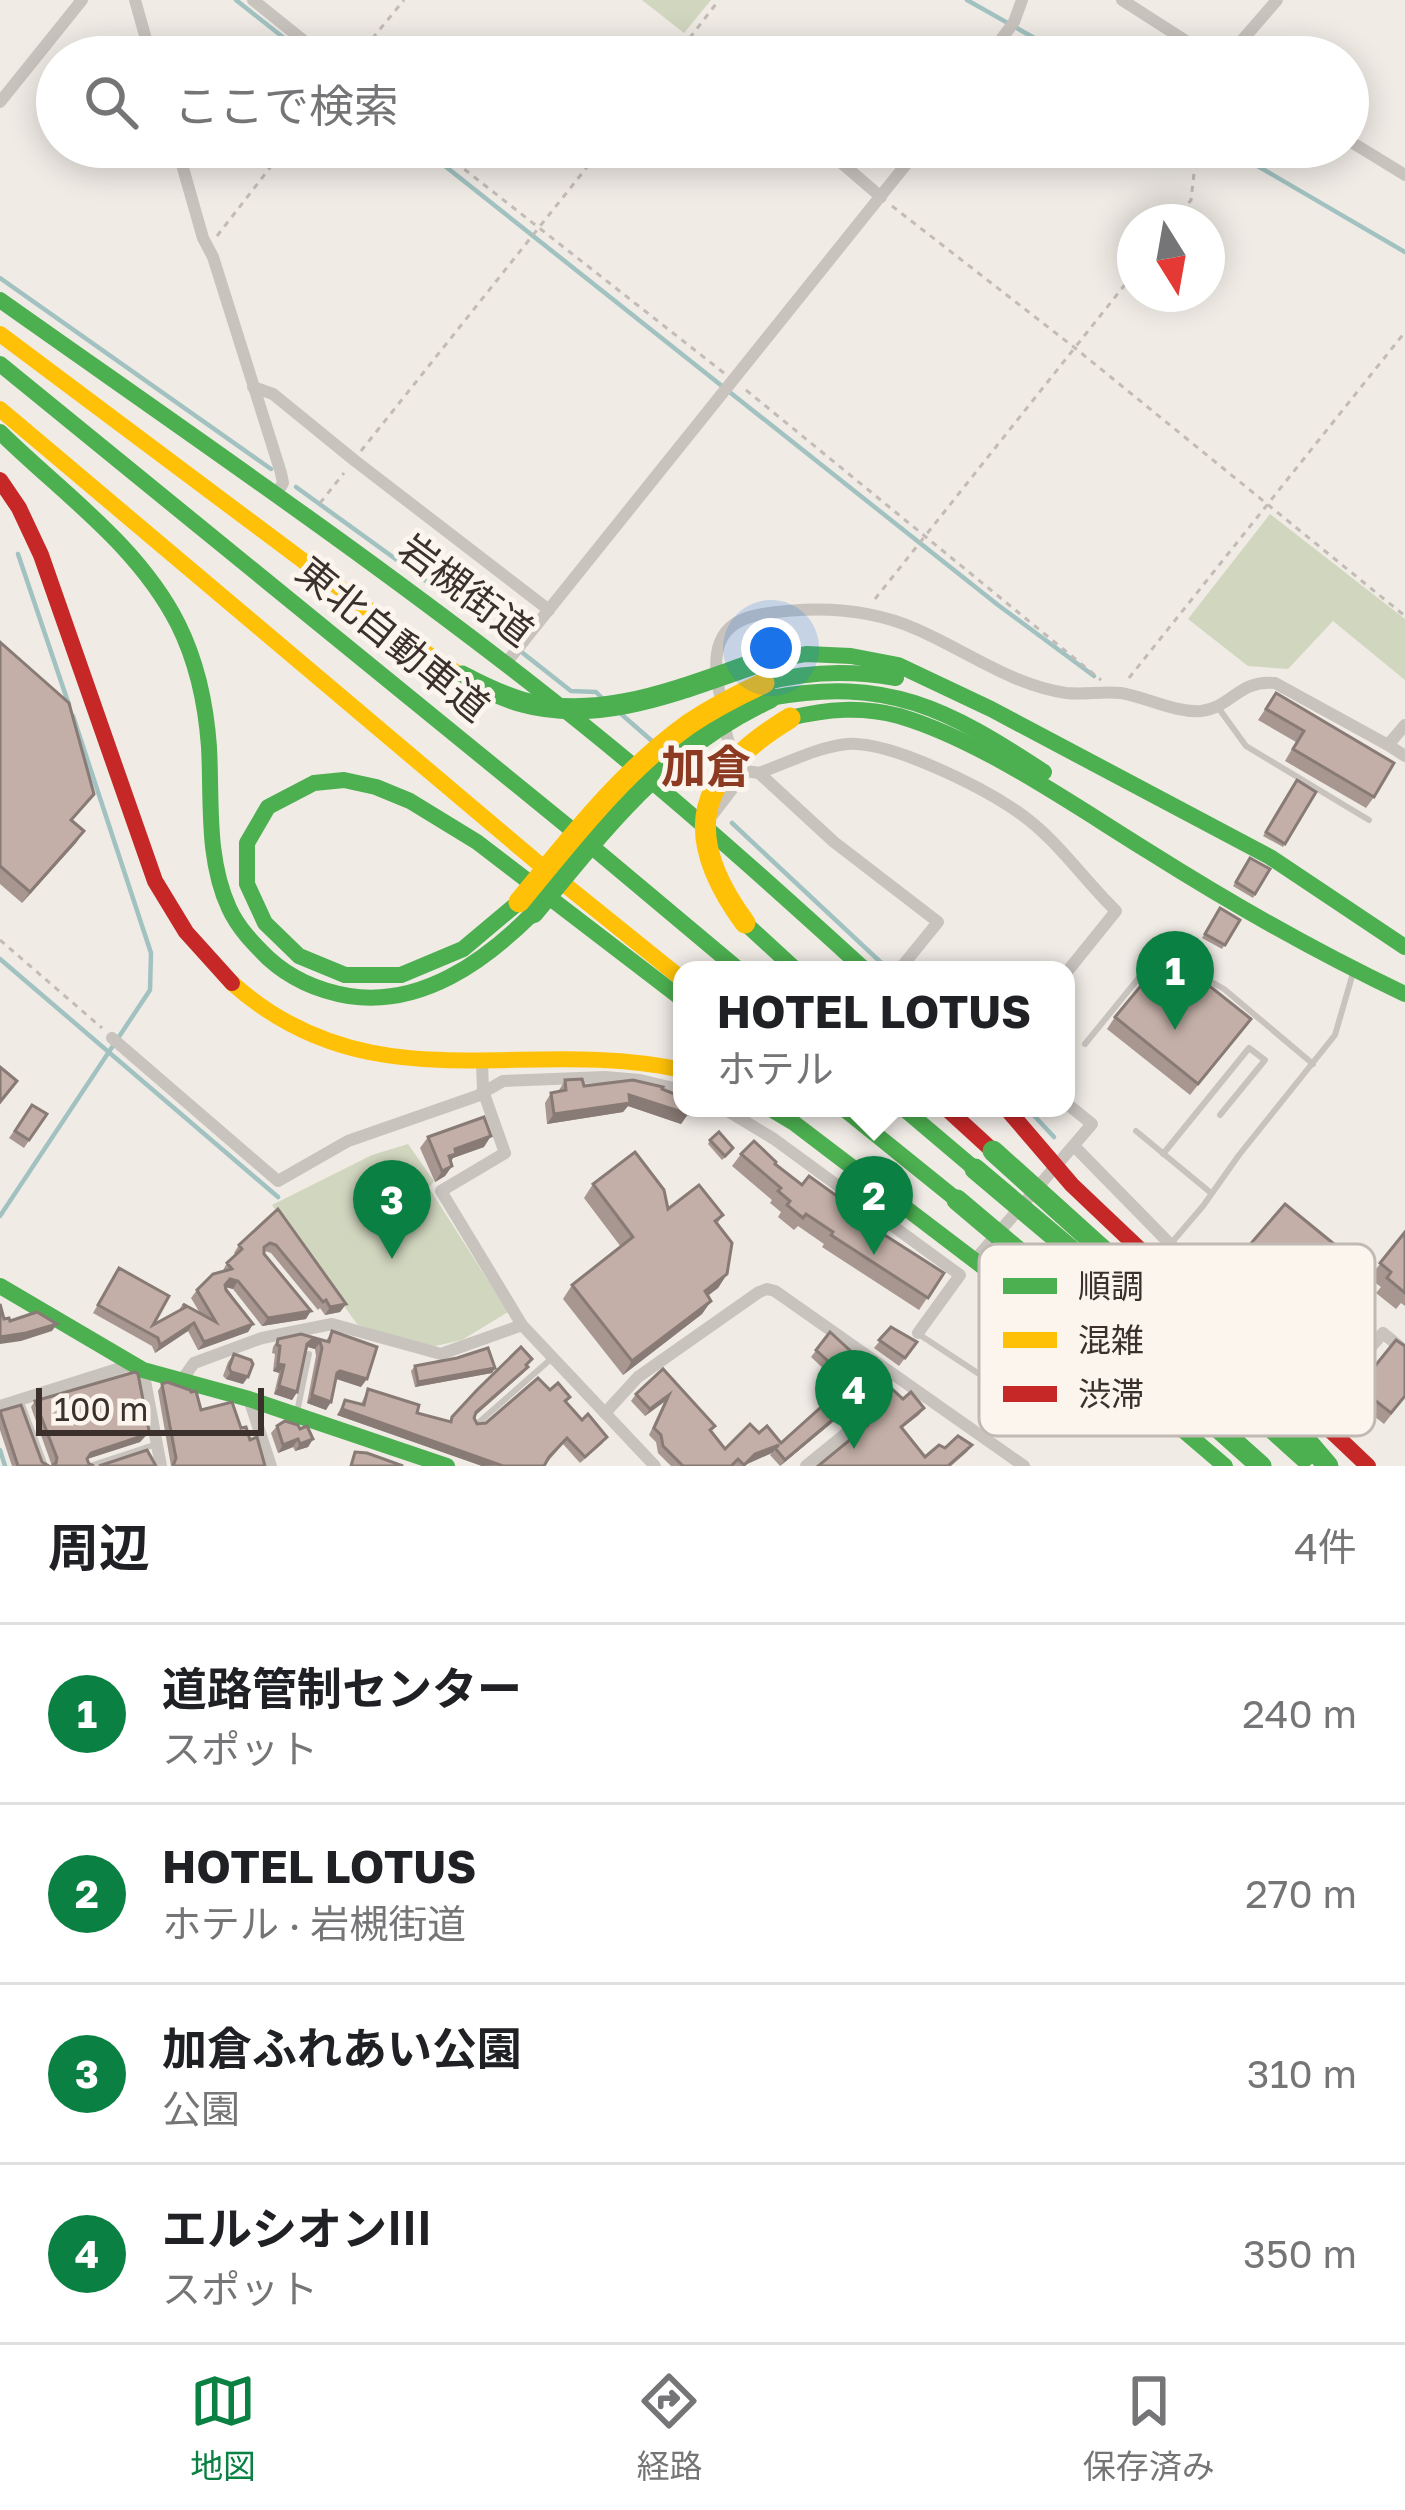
<!DOCTYPE html>
<html lang="ja">
<head>
<meta charset="utf-8">
<style>
	body { margin:0; font-family:"Golos Text","Noto Sans JP",sans-serif; background:#f2f2f2; color:#202124 }
	.compass { position:absolute; left:1117px; top:204px; width:108px; height:108px; border-radius:50%; background:#fff; box-shadow:0 6px 30px #0003; rotate:169deg }
	.scale { position:absolute; left:36px; bottom:30px; width:228px; box-sizing:border-box; padding-left:12px; border:6px solid #3b302b; border-top:0; font-size:33px; line-height:42px; white-space:nowrap; color:#3b302b; -webkit-text-stroke:9px #fbf5ee; paint-order:stroke }
	.you { position:absolute; left:771px; top:648px; width:42px; height:42px; margin:-30px; border:9px solid #fff; border-radius:50%; background:#1a73e8; box-shadow:0 0 0 18px #1a73e833 }
	.badge { display:grid; place-items:center; width:78px; height:78px; border-radius:50%; background:#0b8043; color:#fff; font-size:39px; font-weight:700 }
	.pin { position:absolute; translate:-50% -99px; filter:drop-shadow(0 3px 6px #0008) }
	.pin::after { content:''; position:absolute; top:63px; width:42px; height:36px; background:inherit; clip-path:polygon(0 0,100% 0,50% 100%) }
	.popup { position:absolute; left:673px; top:961px; width:402px; height:156px; box-sizing:border-box; display:grid; place-content:center; border-radius:24px; background:#fff; filter:drop-shadow(0 3px 9px #0005); font-size:39px; white-space:nowrap; color:#757577 }
	.popup b { font-size:45px; color:#202124 }
	.popup::after { content:''; position:absolute; left:50%; top:100%; margin-left:-24px; border:24px solid transparent; border-top-color:#fff }
	.list { margin:0; padding:0; list-style:none }
	h2 { display:flex; justify-content:space-between; align-items:center; height:156px; margin:0; padding:0 48px; font-size:51px }
	h2 small { font-size:39px; font-weight:400; color:#757577 }
	.list li { display:grid; grid-template-columns:78px 1fr auto; gap:36px; align-items:center; box-sizing:border-box; height:180px; padding:0 48px; border-top:3px solid #e0e0e0 }
	.list b { display:block; font-size:45px; white-space:nowrap }
	.list p { margin:0; font-size:39px; white-space:nowrap; color:#757577 }
	.list em { font-size:39px; font-style:normal; color:#757577 }
	.icon { flex:none; width:66px; height:66px; fill:none; stroke:currentColor; stroke-width:2; stroke-linecap:round; stroke-linejoin:round }
	.map { position:relative; flex:none; width:1405px; height:1466px; overflow:hidden }
	.search { position:absolute; background:#fff; box-shadow:0 6px 30px #0003; left:36px; right:36px; top:36px; height:132px; display:flex; align-items:center; gap:30px; box-sizing:border-box; padding:0 42px; border-radius:66px; color:#757577; font-size:45px }
	.sheet { height:876px; background:#fff }
	nav { display:flex; justify-content:space-around; align-items:center; box-sizing:border-box; height:168px; border-top:3px solid #e0e0e0; background:#fff; font-size:33px; color:#757577 }
	nav a { display:grid; justify-items:center; gap:6px }
	nav .on { color:#0b8043 }
	.map>svg:first-child { display:block }
</style>
</head>
<body>
<div class="map">
<svg width="1405" height="1466" viewBox="0 0 1405 1466">
	<rect width="100%" height="100%" fill="#f0ebe5"/>
	<g fill="#d1d6bf">
		<path d="M642 0H711L684 33Z"/>
		<path d="M1270 514 1405 619V680L1333 621 1288 669 1248 666 1188 619Z"/>
		<path d="M408 1144 434 1181 429 1188 508 1312 462 1340 431 1347 392 1338 357 1324 272 1205 372 1155Z"/>
	</g>
	<g fill="none" stroke-linecap="round" stroke-linejoin="round">
		<g stroke="#a1c2c1" stroke-width="4.5">
			<path d="M236 0 308 57"/>
			<path d="M967 0 1068 57"/>
			<path d="M421 147 998 605 1094 676"/>
			<path d="M1225 147 1405 252"/>
			<path d="M0 278 271 469"/>
			<path d="M296 487 491 628 571 691 596 692 602 698"/>
			<path d="M18 554 69 705"/>
			<path d="M620 713 652 741"/>
			<path d="M679 764 706 788"/>
			<path d="M732 823 889 970"/>
			<path d="M0 959 278 1197"/>
			<path d="M1027 1108 1054 1137"/>
			<path d="M0 1216 150 990 151 953 73 716"/>
			<path d="M0 1450 5 1466"/>
		</g>
		<g stroke="#c2bbb6" stroke-width="3" stroke-dasharray="6 6" stroke-linecap="butt">
			<path d="M357 57 404 0"/>
			<path d="M675 57 719 0"/>
			<path d="M436 147 724 373"/>
			<path d="M892 206 1075 348 1405 616"/>
			<path d="M1174 222 1191 200 1197 147"/>
			<path d="M217 236 286 147"/>
			<path d="M746 390 1101 680"/>
			<path d="M361 451 603 147"/>
			<path d="M320 503 344 473"/>
			<path d="M875 599 1135 272"/>
			<path d="M1129 678 1405 332"/>
			<path d="M0 940 102 1028"/>
		</g>
		<g stroke="#c9c3be" stroke-width="6">
			<path d="M1217 706 1246 746 1369 820"/>
			<path d="M1085 1044 1155 958 1163 955 1224 989 1313 1064"/>
			<path d="M1136 1131 1211 1193"/>
			<path d="M1163 1154 1249 1048 1265 1060 1220 1115"/>
			<path d="M1156 1261 1203 1206 1239 1155 1335 1035 1353 973"/>
			<path d="M920 1335 1017 1399"/>
			<path d="M21 1402 45 1466"/>
			<path d="M297 1412 309 1354"/>
			<path d="M477 1424 552 1358"/>
			<path d="M90 1466 157 1444"/>
		</g>
		<g stroke="#c9c3be" stroke-width="12">
			<path d="M135 0 151 57"/>
			<path d="M253 0 324 57"/>
			<path d="M1122 0 1211 57"/>
			<path d="M988 57 1014 22 1022 0"/>
			<path d="M1231 57 1238 45 1277 0"/>
			<path d="M0 102 82 0"/>
			<path d="M1348 140 1405 175"/>
			<path d="M177 147 203 238 213 257 281 473 283 483 275 496"/>
			<path d="M823 147 881 197"/>
			<path d="M253 387 273 394 354 460 549 610"/>
			<path d="M506 663 920 147"/>
			<path d="M1388 745 1405 725"/>
			<path d="M746 771C726 756 724 719 720 695 711 654 715 621 763 614 814 606 868 608 916 629 965 650 1011 685 1066 693 1084 695 1103 691 1121 693 1146 697 1175 713 1201 711 1231 708 1239 679 1275 683L1388 745 1405 756"/>
			<path d="M746 771 759 773C787 763 818 747 847 744 891 741 982 787 1018 812 1056 838 1083 879 1116 911L1066 973"/>
			<path d="M759 773 834 842 938 922 899 970"/>
			<path d="M713 814 746 771"/>
			<path d="M112 1038 278 1181 348 1141 477 1096 503 1081 605 1077 640 1080 682 1090"/>
			<path d="M482 1062 483 1091 505 1153 441 1191 522 1325 655 1466"/>
			<path d="M723 1108 774 1139 960 1275 918 1333"/>
			<path d="M1074 1146 1171 1245 1216 1283 1266 1335 1334 1390 1383 1333 1405 1351"/>
			<path d="M975 1260 1092 1124 1066 1103"/>
			<path d="M143 1370 161 1466"/>
			<path d="M181 1381 194 1363 262 1338 332 1324 441 1354 522 1325"/>
			<path d="M249 1399 271 1466"/>
			<path d="M0 1406 133 1364"/>
			<path d="M605 1413 638 1377 759 1292 767 1289 775 1291 1024 1466"/>
			<path d="M806 1466 854 1427"/>
		</g>
		<g stroke="#4caf50" stroke-width="16">
			<path d="M0 300C184 430 370 557 547 696 657 782 762 876 865 970"/>
			<path d="M0 364 566 825 739 970"/>
			<path d="M0 432C62 493 138 545 178 624 197 662 206 705 209 747 212 801 206 858 229 908 238 928 253 943 268 958 291 979 319 991 349 996 422 1007 485 961 533 913"/>
			<path d="M757 663 806 654 851 656 898 665 991 709 1270 857 1405 947"/>
			<path d="M764 683C808 671 851 670 896 678"/>
			<path d="M770 698C887 676 948 709 1044 772"/>
			<path d="M790 718C827 709 861 706 899 716 981 740 1075 806 1148 851 1232 904 1316 952 1405 994"/>
			<path d="M519 902 463 949 401 975H345L299 956 265 923 247 884V843L268 807 314 783 344 780 376 787 410 801 477 842 682 999"/>
			<path d="M745 923 796 970"/>
			<path d="M769 1108 794 1123 1066 1330 1225 1466"/>
			<path d="M843 1108 957 1200"/>
			<path d="M903 1108 975 1169"/>
			<path d="M0 1286 143 1370 249 1399 447 1466"/>
		</g>
		<g stroke="#ffc107" stroke-width="16">
			<path d="M0 334 433 658 462 676"/>
			<path d="M0 409 538 863 682 979"/>
			<path d="M232 983C372 1108 523 1035 682 1070"/>
		</g>
		<g stroke="#c62828" stroke-width="16">
			<path d="M0 480 19 508 41 555 155 881 186 932 232 983"/>
			<path d="M946 1108 993 1151"/>
			<path d="M1006 1108 1072 1185 1368 1466"/>
		</g>
		<g stroke="#4caf50" stroke-width="21">
			<path d="M462 676C481 686 501 696 522 702 601 724 683 688 757 663"/>
			<path d="M533 913C607 824 662 749 770 698"/>
			<path d="M993 1151 1282 1412 1328 1466"/>
			<path d="M975 1169 1136 1305 1304 1457"/>
			<path d="M957 1200 1059 1286 1261 1466"/>
		</g>
		<g stroke="#ffc107" stroke-width="21">
			<path d="M519 902C571 839 622 772 689 724 713 708 738 695 764 683"/>
			<path d="M745 923C679 833 696 775 790 718"/>
		</g>
	</g>
	<g fill="#a89690">
		<path d="M0 642 94 794 72 821 84 831 22 903 0 884Z"/>
		<path d="M1276 693 1374 797 1366 808 1285 761 1296 742 1258 720Z"/>
		<path d="M1297 780 1316 792 1283 847 1263 836Z"/>
		<path d="M1250 858 1270 869 1253 898 1233 886Z"/>
		<path d="M1220 908 1240 920 1222 949 1202 938Z"/>
		<path d="M1115 1017 1251 1019 1190 1095 1107 1029Z"/>
		<path d="M565 1080 584 1086 662 1089 688 1114 681 1124 628 1106 623 1112 547 1124 545 1103 551 1093 558 1092Z"/>
		<path d="M32 1105 47 1114 24 1148 9 1138Z"/>
		<path d="M428 1137 484 1147 453 1158 451 1161 452 1166 445 1176 435 1182 420 1148Z"/>
		<path d="M710 1140 731 1152 722 1160 708 1144Z"/>
		<path d="M741 1154 775 1164 802 1185 844 1209 944 1273 919 1310 822 1247 824 1244 798 1226 794 1230 778 1217 781 1212 770 1203 772 1200 732 1166Z"/>
		<path d="M593 1184 668 1209 723 1215 717 1224 727 1274 718 1288 708 1295 711 1301 702 1314 623 1375 563 1299 572 1285 621 1247 584 1198Z"/>
		<path d="M1285 1204 1311 1271 1353 1306 1323 1342 1231 1267Z"/>
		<path d="M278 1209 346 1304 340 1312 325 1315 320 1308 318 1310 271 1253 265 1251 264 1254 306 1319 262 1326 233 1289 226 1287 253 1324 248 1332 198 1350 188 1331 155 1353 152 1346 93 1313 119 1268 153 1325 178 1311 183 1304 200 1313 191 1298 197 1290 222 1272 227 1263 236 1255 234 1253 239 1245Z"/>
		<path d="M1405 1232V1306L1401 1303 1396 1309 1376 1293 1381 1287 1369 1278Z"/>
		<path d="M891 1327 917 1342 899 1366 874 1348Z"/>
		<path d="M332 1331 361 1387 336 1379 326 1410 307 1403 316 1356 315 1349 308 1347 297 1392 292 1400 274 1394 279 1373 273 1371 275 1354 272 1353 273 1347 278 1339 326 1341Z"/>
		<path d="M830 1332 903 1399 911 1392 924 1408 919 1415 902 1428 925 1457 939 1445 945 1448 958 1436 972 1445 967 1452 951 1466H818L863 1429V1421L846 1411 780 1466 770 1455 772 1453 750 1461 745 1466H671L658 1453 656 1442 649 1435 664 1402 645 1416 631 1401 636 1394 663 1369 715 1426 711 1431 725 1449 750 1424 759 1433 767 1426 781 1443 843 1387 811 1357Z"/>
		<path d="M234 1354 243 1384 226 1379 223 1376 228 1362Z"/>
		<path d="M415 1366 495 1368 492 1373 415 1387 411 1371Z"/>
		<path d="M527 1366 523 1373 475 1416 477 1424 486 1423 550 1390 570 1397 566 1403 603 1443 580 1463 563 1444 544 1466H482L337 1415 345 1400 361 1404 368 1389 417 1413 449 1422 452 1417Z"/>
		<path d="M162 1384 201 1410 241 1428 261 1455 265 1466H171L158 1391Z"/>
		<path d="M1358 1387 1405 1397 1384 1424 1351 1398Z"/>
		<path d="M35 1401 145 1437 140 1442 87 1459 89 1464 52 1466 31 1407Z"/>
		<path d="M0 1411 42 1462 49 1466H12L0 1430Z"/>
		<path d="M277 1426 300 1429 313 1439 308 1447 295 1451 293 1447 278 1453 271 1433Z"/>
	</g>
	<g fill="#887a75">
		<path d="M84 831 76 843 22 903 30 892Z"/>
		<path d="M629 1095 688 1114 681 1124 628 1106 623 1112 547 1124 554 1114Z"/>
		<path d="M491 1136 484 1147 453 1158 449 1165 442 1167 455 1149Z"/>
		<path d="M452 1166 445 1176 435 1182 442 1171Z"/>
		<path d="M727 1274 718 1288 696 1305 705 1291Z"/>
		<path d="M230 1279 238 1281 233 1289 225 1287Z"/>
		<path d="M711 1301 702 1314 623 1375 632 1361Z"/>
		<path d="M346 1304 340 1312 325 1315 330 1307Z"/>
		<path d="M311 1311 306 1319 262 1326 268 1318Z"/>
		<path d="M194 1323 188 1331 155 1353 160 1345Z"/>
		<path d="M57 1324 52 1331 21 1341 0 1344V1337Z"/>
		<path d="M253 1324 248 1332 198 1350 204 1342Z"/>
		<path d="M313 1339 320 1342 315 1349 308 1347 302 1351Z"/>
		<path d="M278 1364 284 1365 279 1373 273 1371Z"/>
		<path d="M528 1367 523 1373 472 1418 476 1412Z"/>
		<path d="M495 1368 492 1373 415 1387 418 1382Z"/>
		<path d="M340 1371 367 1379 361 1387 334 1378Z"/>
		<path d="M231 1372 248 1377 243 1384 226 1379Z"/>
		<path d="M279 1386 297 1392 292 1400 274 1394Z"/>
		<path d="M312 1395 331 1402 326 1410 307 1403Z"/>
		<path d="M669 1395 664 1402 645 1416 650 1409Z"/>
		<path d="M851 1404 846 1411 780 1466 785 1460Z"/>
		<path d="M342 1409 501 1465 482 1466 337 1415Z"/>
		<path d="M149 1431 140 1442 87 1459 91 1453Z"/>
		<path d="M298 1439 293 1447 278 1453 283 1445Z"/>
		<path d="M313 1439 308 1447 295 1451 300 1444Z"/>
		<path d="M779 1445 772 1453 743 1466 755 1454Z"/>
	</g>
	<g fill="#c3afa7" stroke="#887a75" stroke-width="3">
		<path d="M0 642 69 703 94 794 71 820 84 831 30 892 0 866Z"/>
		<path d="M1276 693 1394 763 1374 797 1293 749 1304 731 1266 709Z"/>
		<path d="M1297 780 1316 792 1285 844 1266 832Z"/>
		<path d="M1250 858 1270 869 1255 894 1236 882Z"/>
		<path d="M1220 908 1240 920 1225 945 1205 934Z"/>
		<path d="M1168 953 1251 1019 1198 1084 1115 1017Z"/>
		<path d="M0 1067 17 1081 0 1102Z"/>
		<path d="M582 1079 584 1086 633 1080 663 1087 662 1089 682 1097V1108H690L688 1114 629 1095 630 1103 554 1114 551 1093 566 1090 565 1080Z"/>
		<path d="M32 1105 47 1114 29 1140 15 1131Z"/>
		<path d="M484 1117 491 1136 455 1149 456 1154 449 1156 452 1166 442 1171 428 1137Z"/>
		<path d="M719 1132 733 1148 725 1156 710 1140Z"/>
		<path d="M754 1141 776 1162 775 1164 802 1185 809 1176 848 1204 844 1209 944 1273 928 1298 831 1235 833 1232 806 1214 803 1218 787 1205 790 1201 778 1191 781 1188 741 1154Z"/>
		<path d="M635 1152 664 1190 668 1209 699 1185 723 1215 715 1221 732 1243 727 1274 705 1291 711 1301 632 1361 572 1285 633 1237 593 1184Z"/>
		<path d="M1285 1204 1334 1244 1311 1271 1353 1306 1326 1338 1234 1263Z"/>
		<path d="M278 1209 346 1304 330 1307 326 1300 323 1302 276 1245 270 1243 264 1247V1254L311 1311 268 1318 238 1281 230 1279 225 1285 226 1290 253 1324 204 1342 194 1323 160 1345 158 1338 98 1305 119 1268 169 1296 153 1325 186 1307 183 1304 216 1322 197 1290 213 1274 232 1269 227 1263 242 1249 239 1245Z"/>
		<path d="M1405 1232V1293L1387 1278 1391 1272 1380 1263Z"/>
		<path d="M0 1304 4 1319 9 1318 10 1321 37 1312 57 1324 26 1333 0 1337Z"/>
		<path d="M891 1327 917 1342 905 1358 879 1340Z"/>
		<path d="M332 1331 377 1347 367 1379 340 1371 337 1373 331 1402 312 1395 322 1348 320 1342 313 1339 307 1344 297 1392 279 1386 284 1365 278 1364 280 1346 277 1345 278 1339 301 1334 329 1342Z"/>
		<path d="M830 1332 903 1399 911 1392 924 1408 901 1427 925 1457 939 1445 945 1448 958 1436 972 1445 948 1466H818L868 1425V1414L851 1404 785 1460 775 1448 779 1445 755 1454 744 1465 738 1459 731 1466H683L663 1446 661 1435 654 1428 669 1395 650 1409 636 1394 663 1369 715 1426 710 1430 725 1449 750 1424 759 1433 767 1426 781 1443 850 1381 816 1350Z"/>
		<path d="M1396 1340 1405 1346V1396L1391 1413 1358 1387Z"/>
		<path d="M521 1347 532 1359 526 1365 528 1367 476 1412 474 1418 477 1424 486 1423 538 1378 550 1390 558 1383 570 1397 565 1401 582 1420 588 1414 607 1437 585 1457 567 1438 549 1457 544 1466H503L342 1409 345 1400 364 1405 368 1389 419 1405 417 1413 451 1422 452 1417 477 1390Z"/>
		<path d="M488 1348 495 1368 418 1382 415 1366 457 1358Z"/>
		<path d="M234 1354 251 1360 253 1364 248 1377 231 1372 229 1368Z"/>
		<path d="M135 1372 138 1374 149 1431 145 1435 91 1453 87 1459 89 1464 94 1466H52L56 1463 57 1458 35 1401Z"/>
		<path d="M167 1382 190 1390 191 1392 196 1391 201 1410 232 1402 241 1428 246 1427 250 1440 257 1437 265 1466H173L176 1458 162 1384Z"/>
		<path d="M21 1405 42 1462 49 1466H18L0 1411Z"/>
		<path d="M285 1421 298 1425 300 1429 307 1426 313 1439 300 1444 298 1439 283 1445 277 1426Z"/>
		<path d="M147 1450 156 1466H99Z"/>
		<path d="M355 1452 367 1453 403 1466H351Z"/>
	</g>
	<g text-anchor="middle" stroke-width="10" stroke-linejoin="round" paint-order="stroke">
		<g font-size="39" fill="#3b302b" stroke="#fbf5ee">
			<text transform="translate(466 590) rotate(37)" y="14">岩槻街道</text>
			<text transform="translate(393 639) rotate(39)" y="14">東北自動車道</text>
		</g>
		<g font-size="45" font-weight="bold" fill="#8c3b22" stroke="#fbf5ee">
			<text x="706" y="783">加倉</text>
		</g>
	</g>
	<rect x="979" y="1244" width="396" height="192" rx="18" fill="#fbf5ee" stroke="#c1bab4" stroke-width="3"/>
	<rect x="1003" y="1278" width="54" height="16" fill="#4caf50"/>
	<rect x="1003" y="1332" width="54" height="16" fill="#ffc107"/>
	<rect x="1003" y="1386" width="54" height="16" fill="#c62828"/>
	<g font-size="33" fill="#3b302b">
		<text x="1078" y="1298">順調</text>
		<text x="1078" y="1352">混雑</text>
		<text x="1078" y="1406">渋滞</text>
	</g>
</svg>
<svg class="compass" viewBox="-18 -18 36 36"><path d="M0-13l5 13h-10z" fill="#e53935"/><path d="M0 13l5-13h-10z" fill="#757577"/></svg>
<div class="scale">100 m</div>
<div class="you"></div>
<div class="pin badge" style="left:1175px;top:1030px">1</div>
<div class="pin badge" style="left:874px;top:1255px">2</div>
<div class="popup"><b>HOTEL LOTUS</b>ホテル</div>
<div class="pin badge" style="left:392px;top:1259px">3</div>
<div class="pin badge" style="left:854px;top:1449px">4</div>
<div class="search"><svg class="icon" aria-label="search" viewBox="0 0 24 24"><circle cx="10" cy="10" r="6"/><path d="M15 15l6 6"/></svg>ここで検索</div>
</div>
<section class="sheet">
<h2>周辺<small>4件</small></h2>
<ul class="list">
<li><span class="badge">1</span><div><b>道路管制センター</b><p>スポット</p></div><em>240 m</em></li>
<li><span class="badge">2</span><div><b>HOTEL LOTUS</b><p>ホテル · 岩槻街道</p></div><em>270 m</em></li>
<li><span class="badge">3</span><div><b>加倉ふれあい公園</b><p>公園</p></div><em>310 m</em></li>
<li><span class="badge">4</span><div><b>エルシオンⅢ</b><p>スポット</p></div><em>350 m</em></li>
</ul>
</section>
<nav>
<a class="on"><svg class="icon" aria-label="map" viewBox="0 0 24 24"><path d="M3 6l6-2 6 2 6-2v14l-6 2-6-2-6 2zM9 4v14M15 6v14"/></svg>地図</a>
<a><svg class="icon" aria-label="directions" viewBox="0 0 24 24"><path d="M12 3l9 9-9 9-9-9zM9 14v-3h6M13 9l2 2-2 2"/></svg>経路</a>
<a><svg class="icon" aria-label="saved" viewBox="0 0 24 24"><path d="M7 4h10v16l-5-4-5 4z"/></svg>保存済み</a>
</nav>
</body>
</html>
